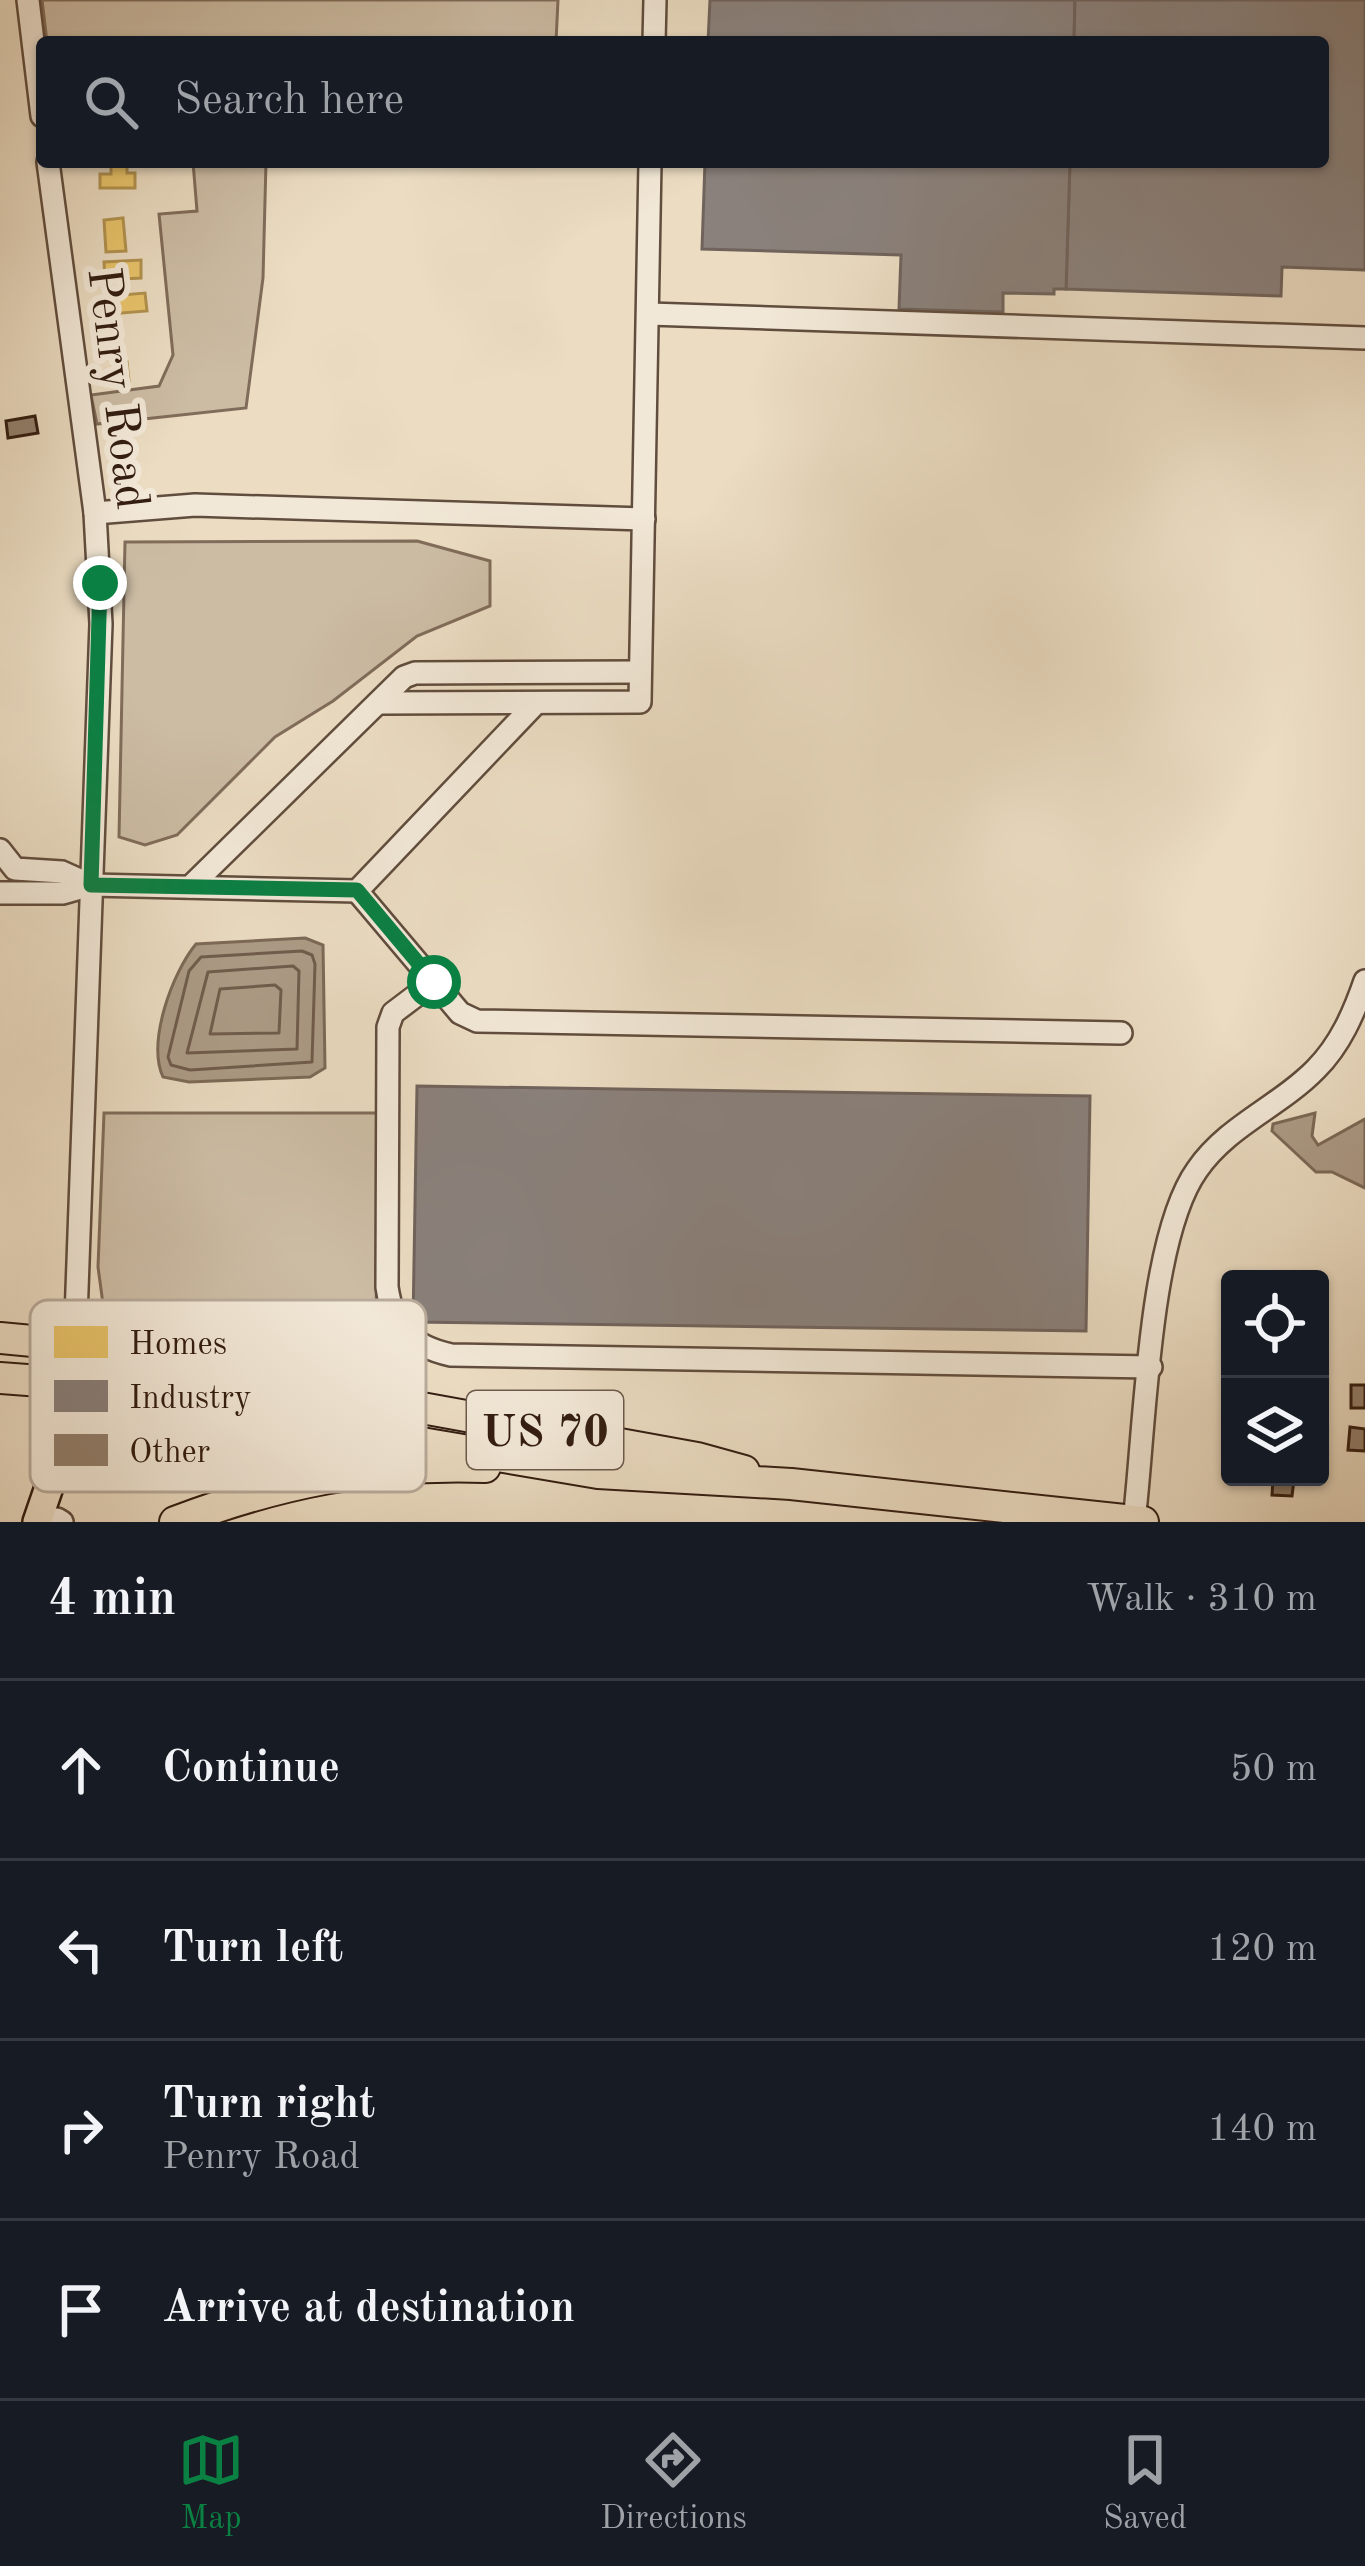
<!DOCTYPE html>
<html lang="en">
<head>
<meta charset="utf-8">
<style>
	body { margin:0; font-family:"Old Standard TT",serif; background:#20242c; color:#f1f3f6 }
	.controls { position:absolute; right:36px; bottom:36px; display:grid; overflow:hidden; border-radius:12px; box-shadow:0 3px 9px #0004 }
	.controls button { width:108px; height:108px; display:grid; place-items:center; padding:0; border:0; border-bottom:3px solid #363941; background:#171b24; color:#f1f3f6; font:60px sans-serif }
	.stop { position:absolute; width:36px; height:36px; margin:-27px; border:9px solid #0b8043; border-radius:50%; background:#fff }
	.stop.end { background:#0b8043; border-color:#fff; box-shadow:0 3px 12px #0008 }
	.list { margin:0; padding:0; list-style:none }
	h2 { display:flex; justify-content:space-between; align-items:center; height:156px; margin:0; padding:0 48px; font-size:51px }
	h2 small { font-size:39px; font-weight:400; color:#9ea1a6 }
	.list li { display:grid; grid-template-columns:78px 1fr auto; gap:36px; align-items:center; box-sizing:border-box; height:180px; padding:0 48px; border-top:3px solid #363941 }
	.list b { display:block; font-size:45px; white-space:nowrap }
	.list p { margin:0; font-size:39px; white-space:nowrap; color:#9ea1a6 }
	.list em { font-size:39px; font-style:normal; color:#9ea1a6 }
	.icon { flex:none; width:66px; height:66px; fill:none; stroke:currentColor; stroke-width:2; stroke-linecap:round; stroke-linejoin:round }
	.map { position:relative; flex:none; width:1365px; height:1522px; overflow:hidden }
	.search { position:absolute; background:#171b24; box-shadow:0 3px 9px #0004; left:36px; right:36px; top:36px; height:132px; display:flex; align-items:center; gap:30px; box-sizing:border-box; padding:0 42px; border-radius:12px; color:#9ea1a6; font-size:45px }
	.sheet { height:876px; background:#171b24 }
	nav { display:flex; justify-content:space-around; align-items:center; box-sizing:border-box; height:168px; border-top:3px solid #363941; background:#171b24; font-size:33px; color:#9ea1a6 }
	nav a { display:grid; justify-items:center; gap:6px }
	nav .on { color:#0b8043 }
	.map>svg:first-child { display:block }
</style>
</head>
<body>
<div class="map">
<svg width="1365" height="1522" viewBox="0 0 1365 1522">
	<rect width="100%" height="100%" fill="#ebdcc2"/>
	<filter id="stains"><feTurbulence type="fractalNoise" baseFrequency=".00167" numOctaves="4"/><feColorMatrix values="0 0 0 0 .2 0 0 0 0 .09 0 0 0 0 .02 0 0 0 .5 -.17"/></filter>
	<radialGradient id="worn" r=".72"><stop offset=".6" stop-color="#630" stop-opacity="0"/><stop offset="1" stop-color="#630" stop-opacity=".3"/></radialGradient>
	<g fill="#ccbca4" stroke="#806c5a" stroke-width="3">
		<path d="M42 0H558L556 42H47Z"/>
		<path d="M193 162H266L263 278 246 408 97 424 91 395 159 386 173 355 159 214 197 211Z"/>
		<path d="M417 541 490 561V606L417 636 333 701 275 737 177 835 145 845 119 837 125 542Z"/>
		<path d="M104 1113H377L376 1376 116 1328 105 1319 98 1267Z"/>
	</g>
	<g fill="#ac9b86" stroke="#7c6957" stroke-width="3">
		<path d="M305 938 323 945 325 1068 310 1077 189 1082 163 1077C147 1042 172 973 196 944Z"/>
		<path d="M1315 1113 1312 1136 1318 1145 1365 1119V1188L1332 1172H1316L1272 1131 1273 1124Z"/>
	</g>
	<g fill="#e9c46a" stroke="#b2924f" stroke-width="3">
		<path d="M111 165H127V173H135V188H100V174H111Z"/>
		<path d="M123 218 126 251 106 252 104 220Z"/>
		<path d="M141 260V278L105 280 104 262Z"/>
		<path d="M145 293 147 311 110 314 109 296Z"/>
		<path d="M127 362 129 381 114 383 112 364Z"/>
	</g>
	<g fill="#8a817c" stroke="#70635c" stroke-width="3">
		<path d="M710 0H1075L1074 42H708Z"/>
		<path d="M1075 0H1365V270L1282 267 1281 296 1066 289 1070 162H1323V42H1074Z"/>
		<path d="M705 162H1070L1066 289H1054V294L1003 293V312L899 309 901 255 702 249Z"/>
		<path d="M417 1086 1090 1096 1086 1331 413 1322Z"/>
	</g>
	<g fill="none" stroke-linecap="round" stroke-linejoin="round">
		<g stroke="#705c4c" stroke-width="3">
			<path d="M302 951 312 955 315 964 312 1062 190 1070 171 1065 168 1057 189 971 201 957Z"/>
			<path d="M293 966 299 971 297 1049 187 1053 208 972Z"/>
			<path d="M275 985 281 990 279 1033 210 1034 220 989Z"/>
		</g>
	</g>
	<g fill="#93806d" stroke="#331d11" stroke-width="3">
		<path d="M35 416 38 433 8 438 6 421Z"/>
		<rect x="1351" y="1385" width="14" height="23"/>
		<path d="M1350 1427 1365 1429V1451L1348 1450Z"/>
		<path d="M1273 1479 1294 1480 1292 1496 1272 1495Z"/>
	</g>
	<g fill="none" stroke-linecap="round" stroke-linejoin="round">
		<g stroke="#614d3d" stroke-width="26">
			<g id="minor">
				<path d="M28 0 42 116"/>
				<path d="M654 42 655 0"/>
				<path d="M48 162 95 513 101 624 75 1345"/>
				<path d="M649 314 1365 338"/>
				<path d="M95 513 195 505 644 519"/>
				<path d="M378 703 640 702 650 162"/>
				<path d="M0 850 15 869 62 872 91 885"/>
				<path d="M190 887 404 677 415 673 640 672"/>
				<path d="M357 891 460 1013 477 1021 1121 1033"/>
				<path d="M0 893H63L91 885 357 891 535 704"/>
				<path d="M434 982 393 1013 388 1027 387 1287C393 1328 411 1346 451 1355L1151 1367"/>
				<path d="M57 1519 62 1522"/>
				<path d="M1134 1521C1145 1431 1148 1239 1197 1170 1228 1125 1279 1107 1316 1069 1340 1045 1354 1013 1365 981"/>
			</g>
		</g>
		<g stroke="#331d11" stroke-width="32">
			<path id="major" d="M37 1522 58 1461 75 1345"/>
		</g>
		<g stroke="#331d11" stroke-width="34">
			<g id="highway">
				<path d="M0 1338 75 1345 697 1458 744 1471"/>
				<path d="M0 1378 67 1383 598 1473 791 1484 1143 1522"/>
				<path d="M175 1522C277 1483 375 1463 485 1467"/>
			</g>
		</g>
		<use href="#minor" stroke="#f2e8d7" stroke-width="21"/>
		<use href="#major" stroke="#ebdcc2" stroke-width="27"/>
		<use href="#highway" stroke="#ebdcc2" stroke-width="30"/>
	</g>
	<g fill="none" stroke-linecap="round" stroke-linejoin="round">
		<path stroke="#0b8043" stroke-width="15" d="M100 583 91 885 357 890 434 982"/>
	</g>
	<g text-anchor="middle" stroke-width="12" stroke-linejoin="round" paint-order="stroke">
		<rect fill="#f2e8d7" stroke="#6c5a4c" stroke-width="3" x="467" y="1391" width="156" height="78" rx="9"/>
		<g font-size="45" font-weight="bold" fill="#331d11">
			<text x="545" y="1446">US 70</text>
		</g>
		<g font-size="48" fill="#331d11" stroke="#f2e8d7">
			<text transform="translate(120 388) rotate(83)" y="17">Penry Road</text>
		</g>
	</g>
	<rect x="30" y="1300" width="396" height="192" rx="18" fill="#f2e8d7" stroke="#b9ab9c" stroke-width="3"/>
	<rect x="54" y="1326" width="54" height="32" fill="#e9c46a"/>
	<rect x="54" y="1380" width="54" height="32" fill="#8a817c"/>
	<rect x="54" y="1434" width="54" height="32" fill="#93806d"/>
	<g font-size="33" fill="#331d11">
		<text x="129" y="1354">Homes</text>
		<text x="129" y="1408">Industry</text>
		<text x="129" y="1462">Other</text>
	</g>
	<rect width="100%" height="100%" filter="url(#stains)"/>
	<rect width="100%" height="100%" fill="url(#worn)"/>
</svg>
<div class="controls">
<button><svg class="icon" aria-label="locate" viewBox="0 0 24 24"><circle cx="12" cy="12" r="6"/><path d="M12 2v4M12 18v4M2 12h4M18 12h4"/></svg></button>
<button><svg class="icon" aria-label="layers" viewBox="0 0 24 24"><path d="M12 4l9 5-9 5-9-5zM3 14l9 5 9-5"/></svg></button>
</div>
<div class="stop" style="left:434px;top:982px"></div>
<div class="stop end" style="left:100px;top:583px"></div>
<div class="search"><svg class="icon" aria-label="search" viewBox="0 0 24 24"><circle cx="10" cy="10" r="6"/><path d="M15 15l6 6"/></svg>Search here</div>
</div>
<section class="sheet">
<h2>4 min<small>Walk · 310 m</small></h2>
<ul class="list">
<li><svg class="icon" aria-label="ahead" viewBox="0 0 24 24"><path d="M12 20V5M6 11l6-6 6 6"/></svg><div><b>Continue</b></div><em>50 m</em></li>
<li><svg class="icon" aria-label="left" viewBox="0 0 24 24"><path d="M17 20v-9H6M10 6l-5 5 5 5"/></svg><div><b>Turn left</b></div><em>120 m</em></li>
<li><svg class="icon" aria-label="right" viewBox="0 0 24 24"><path d="M7 20v-9h11M14 6l5 5-5 5"/></svg><div><b>Turn right</b><p>Penry Road</p></div><em>140 m</em></li>
<li><svg class="icon" aria-label="arrive" viewBox="0 0 24 24"><path d="M6 21V4h12l-3 4 3 4H6"/></svg><div><b>Arrive at destination</b></div></li>
</ul>
</section>
<nav>
<a class="on"><svg class="icon" aria-label="map" viewBox="0 0 24 24"><path d="M3 6l6-2 6 2 6-2v14l-6 2-6-2-6 2zM9 4v14M15 6v14"/></svg>Map</a>
<a><svg class="icon" aria-label="directions" viewBox="0 0 24 24"><path d="M12 3l9 9-9 9-9-9zM9 14v-3h6M13 9l2 2-2 2"/></svg>Directions</a>
<a><svg class="icon" aria-label="saved" viewBox="0 0 24 24"><path d="M7 4h10v16l-5-4-5 4z"/></svg>Saved</a>
</nav>
</body>
</html>
